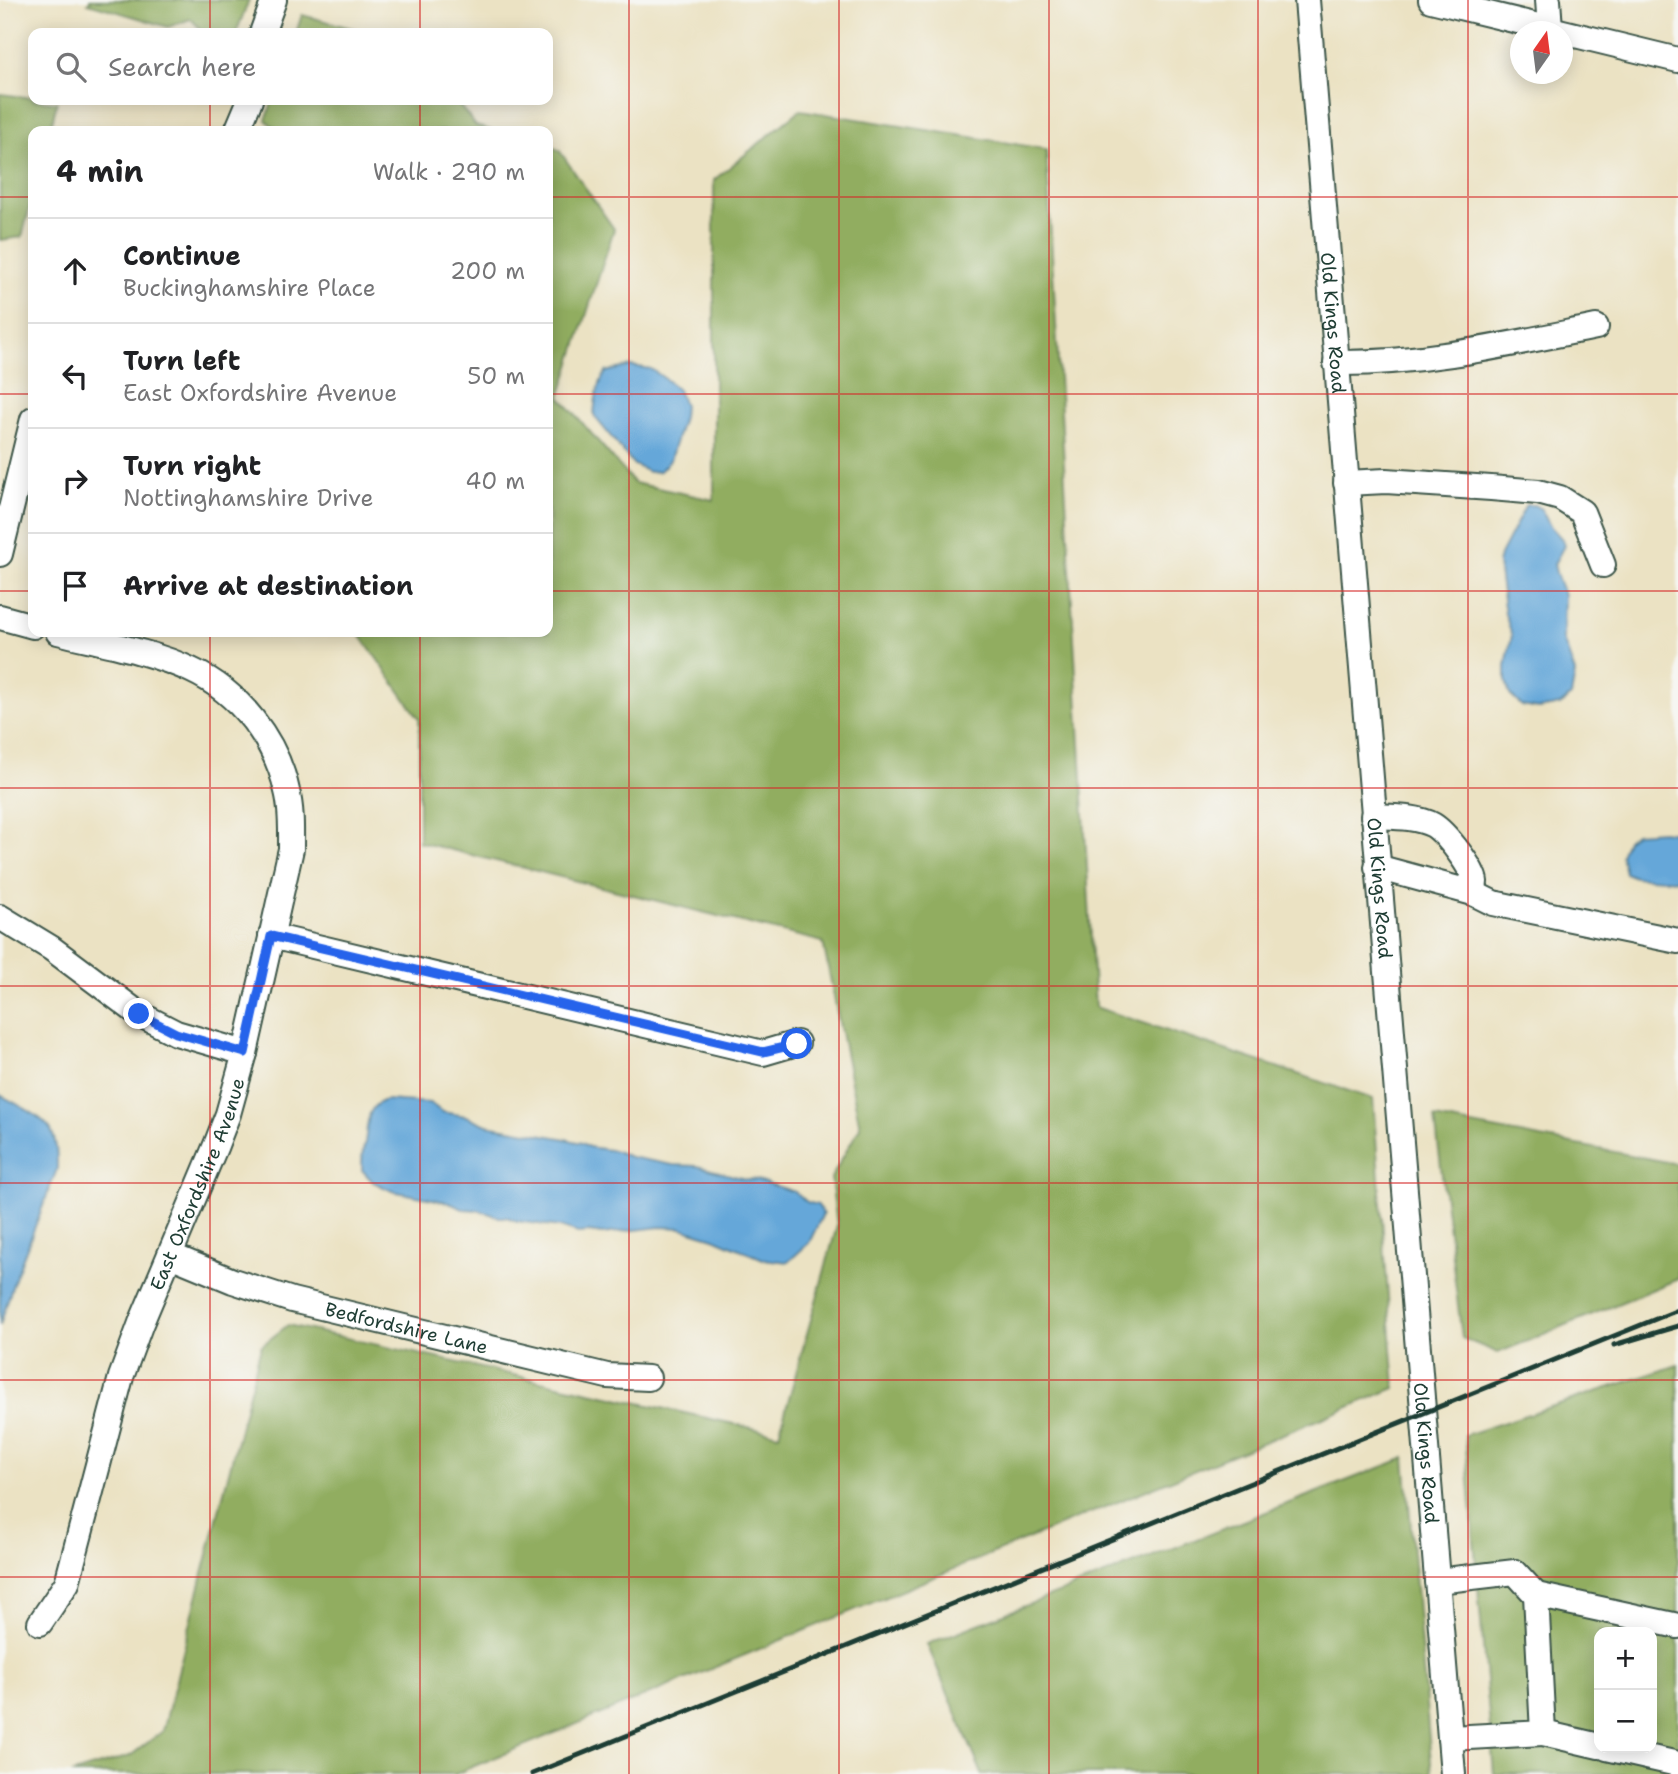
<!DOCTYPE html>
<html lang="en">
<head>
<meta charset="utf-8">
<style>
	body { margin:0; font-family:"Shantell Sans",sans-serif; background:#f6f6f6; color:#202124 }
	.controls { position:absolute; right:21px; bottom:21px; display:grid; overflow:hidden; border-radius:14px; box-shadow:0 4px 18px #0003 }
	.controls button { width:63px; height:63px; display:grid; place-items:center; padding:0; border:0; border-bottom:2px solid #e0e0e0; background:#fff; color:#202124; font:35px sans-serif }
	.compass { position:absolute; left:1510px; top:21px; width:63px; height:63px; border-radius:50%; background:#fff; box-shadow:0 4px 18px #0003; rotate:14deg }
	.stop { position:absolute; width:21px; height:21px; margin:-16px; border:5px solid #2563eb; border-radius:50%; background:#fff }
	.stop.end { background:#2563eb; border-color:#fff; box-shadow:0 2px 7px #0008 }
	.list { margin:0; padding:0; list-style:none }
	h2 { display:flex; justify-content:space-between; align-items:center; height:91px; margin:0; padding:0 28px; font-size:30px }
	h2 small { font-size:23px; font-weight:400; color:#757577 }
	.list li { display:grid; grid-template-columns:46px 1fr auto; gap:21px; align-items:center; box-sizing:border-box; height:105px; padding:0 28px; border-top:2px solid #e0e0e0 }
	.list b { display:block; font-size:26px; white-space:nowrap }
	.list p { margin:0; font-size:23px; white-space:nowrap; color:#757577 }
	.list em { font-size:23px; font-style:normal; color:#757577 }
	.icon { flex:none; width:38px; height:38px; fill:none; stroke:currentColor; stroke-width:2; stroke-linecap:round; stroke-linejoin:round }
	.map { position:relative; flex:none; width:1678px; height:1774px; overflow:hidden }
	.search { position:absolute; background:#fff; box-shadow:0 4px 18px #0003; left:28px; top:28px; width:525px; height:77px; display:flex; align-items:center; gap:18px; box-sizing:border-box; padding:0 24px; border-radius:14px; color:#757577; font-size:26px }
	.panel { position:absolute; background:#fff; box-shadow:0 4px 18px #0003; left:28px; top:126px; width:525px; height:511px; border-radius:14px }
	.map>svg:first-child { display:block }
</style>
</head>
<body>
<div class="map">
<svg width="1678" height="1774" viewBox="0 0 1678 1774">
	<rect width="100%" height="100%" fill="#f6f6f2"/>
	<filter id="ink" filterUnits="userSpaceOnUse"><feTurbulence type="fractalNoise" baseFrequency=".0143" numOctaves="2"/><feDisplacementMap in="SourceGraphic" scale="14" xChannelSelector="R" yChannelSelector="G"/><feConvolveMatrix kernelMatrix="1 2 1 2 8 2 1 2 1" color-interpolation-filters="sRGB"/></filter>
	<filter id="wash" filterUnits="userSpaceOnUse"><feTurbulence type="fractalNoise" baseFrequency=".00686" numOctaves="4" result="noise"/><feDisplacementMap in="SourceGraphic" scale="28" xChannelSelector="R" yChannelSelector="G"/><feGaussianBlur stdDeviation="1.57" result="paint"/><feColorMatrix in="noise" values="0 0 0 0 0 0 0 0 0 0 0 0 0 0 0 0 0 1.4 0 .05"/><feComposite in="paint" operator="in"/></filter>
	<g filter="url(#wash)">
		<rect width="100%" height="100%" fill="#ebe2c3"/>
		<g fill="#91ad60" stroke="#58754a" stroke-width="2" fill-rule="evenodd">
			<path d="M90 0H249L236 33H204L191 19 168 27 88 3Z"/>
			<path d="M302 15 370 33H296Z"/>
			<path d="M0 94 33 98V100L57 102 50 131H33V194L22 237 0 240Z"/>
			<path d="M273 100H455L476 126 494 131H278L266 120Z"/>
			<path d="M800 110 1046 149 1095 1007 1373 1099 1395 1388 455 1774H71L130 1756 163 1731 261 1346 288 1325 779 1434 837 1226 831 1178 860 1127 823 942 419 842V718L358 632H548V146L559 150 614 229 560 397 634 483 714 500V180Z"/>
			<path d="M1435 1118 1678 1164V1279L1498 1353 1462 1338Z"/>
			<path d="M1678 1365V1774H1494L1465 1435ZM1599 1632H1652V1748H1599Z"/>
			<path d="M1405 1458 1432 1774H982L927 1644Z"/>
		</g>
		<g fill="#65a7d9" stroke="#427286" stroke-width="2">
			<path d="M631 366 651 369 668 381 678 390 684 405 683 417 670 460 660 471 649 472 634 465 594 416C595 400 597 386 606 372Z"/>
			<path d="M1526 505H1534L1541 509 1550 526 1562 539 1564 546 1554 564 1556 573 1564 595 1563 639 1575 673 1571 696 1560 705 1539 709 1522 706 1510 695 1506 681V665L1512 635 1505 614 1498 564 1500 555Z"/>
			<path d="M1662 831 1678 833V880L1635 877 1625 873 1621 855 1627 840 1635 833Z"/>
			<path d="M0 1095C13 1102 44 1117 51 1130 57 1143 57 1156 57 1169L13 1284 0 1325Z"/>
			<path d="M386 1100 430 1103 442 1112 466 1116 487 1125 561 1138 582 1143 589 1147 616 1151 630 1157 673 1165 697 1166 745 1179 757 1180 795 1192 807 1202 818 1205 823 1214 809 1243 788 1262 763 1259 714 1238 681 1228 660 1227 602 1234 589 1232 578 1233 560 1227 517 1221 507 1217H499L479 1210 463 1209 447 1202 392 1191 373 1182 362 1170C362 1159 362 1153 365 1142 368 1127 365 1105 386 1100Z"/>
		</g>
	</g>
	<g filter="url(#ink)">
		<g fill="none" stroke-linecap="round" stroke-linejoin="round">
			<g stroke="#3e5649" stroke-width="28">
				<g id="minor">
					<path id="s1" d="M1307 0 1453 1774"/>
					<path d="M1431 0 1678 60"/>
					<path d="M1548 0 1550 28"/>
					<path d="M262 33 274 0"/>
					<path d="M237 131 250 100"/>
					<path d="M1336 363C1424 364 1510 344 1596 327"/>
					<path d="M1346 483 1386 481 1491 488 1538 492 1560 498 1582 512 1603 565"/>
					<path d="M0 554 33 419"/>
					<path d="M0 617 33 626"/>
					<path d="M1373 816C1392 817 1416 816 1433 825 1445 832 1474 869 1475 882 1475 886 1474 889 1473 893L1377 867"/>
					<path d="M1473 893 1493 903 1678 941"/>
					<path d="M0 917 51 948 139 1014 176 1033 245 1053"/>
					<path d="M271 936 763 1053 797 1043"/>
					<path id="s2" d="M170 1255 233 1281 292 1300 607 1376 648 1378"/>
					<path d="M1437 1581 1515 1572 1536 1595 1543 1733 1450 1738"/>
					<path d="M1536 1595 1678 1626"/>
					<path id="s3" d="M40 1623 67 1583 121 1377 141 1323 216 1145 228 1114 245 1053 291 849C291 830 292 810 287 791 276 740 239 692 191 670 151 651 101 643 58 632"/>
					<path d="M1543 1733 1599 1746"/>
					<path d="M1607 1748 1678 1764"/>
				</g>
			</g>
			<use href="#minor" stroke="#fff" stroke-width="24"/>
			<g stroke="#1f3d34" stroke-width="5">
				<path d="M1614 1345 1678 1326"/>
				<path d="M532 1774 1678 1310"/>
			</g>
		</g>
	</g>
	<g fill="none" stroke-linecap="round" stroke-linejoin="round" filter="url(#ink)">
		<path stroke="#2563eb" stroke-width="9" d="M139 1014 176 1033 245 1053 271 936 763 1052 797 1044"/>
	</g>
	<path fill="none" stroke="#d62828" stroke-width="2" stroke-opacity="0.55" d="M210 0V33M420 0V33M629 0V1774M839 0V1774M1049 0V1774M1258 0V1774M1468 0V1774M210 100V131M420 100V131M0 197H33M548 197H1678M0 394H33M548 394H1678M0 591H33M548 591H1678M210 632V1774M420 632V1774M0 788H1678M0 986H1678M0 1183H1678M0 1380H1678M0 1577H1678"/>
	<g text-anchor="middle" stroke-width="5" stroke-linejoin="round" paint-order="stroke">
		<g font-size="19" fill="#1f3d34" stroke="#f6f6f2">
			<text dy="7" stroke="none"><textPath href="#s1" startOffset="324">Old Kings Road</textPath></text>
			<text dy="7" stroke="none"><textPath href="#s1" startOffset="891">Old Kings Road</textPath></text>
			<text dy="7" stroke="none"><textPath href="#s3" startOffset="469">East Oxfordshire Avenue</textPath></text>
			<text dy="7" stroke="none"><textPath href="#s2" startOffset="248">Bedfordshire Lane</textPath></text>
			<text dy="7" stroke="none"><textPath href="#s1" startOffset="1458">Old Kings Road</textPath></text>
		</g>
	</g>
</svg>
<div class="controls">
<button>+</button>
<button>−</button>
</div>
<svg class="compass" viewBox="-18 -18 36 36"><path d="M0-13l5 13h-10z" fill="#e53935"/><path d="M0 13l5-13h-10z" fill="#757577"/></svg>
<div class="stop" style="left:797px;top:1044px"></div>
<div class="stop end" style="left:139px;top:1014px"></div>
<div class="search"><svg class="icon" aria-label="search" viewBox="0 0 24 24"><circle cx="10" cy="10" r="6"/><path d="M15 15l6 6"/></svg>Search here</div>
<section class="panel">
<h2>4 min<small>Walk · 290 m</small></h2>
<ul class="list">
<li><svg class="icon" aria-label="ahead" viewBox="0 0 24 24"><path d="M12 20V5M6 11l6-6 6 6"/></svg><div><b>Continue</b><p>Buckinghamshire Place</p></div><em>200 m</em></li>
<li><svg class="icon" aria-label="left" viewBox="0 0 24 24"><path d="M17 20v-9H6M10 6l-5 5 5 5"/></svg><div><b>Turn left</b><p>East Oxfordshire Avenue</p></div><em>50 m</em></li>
<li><svg class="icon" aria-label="right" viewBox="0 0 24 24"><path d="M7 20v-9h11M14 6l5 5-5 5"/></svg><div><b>Turn right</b><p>Nottinghamshire Drive</p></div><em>40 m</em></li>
<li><svg class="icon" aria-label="arrive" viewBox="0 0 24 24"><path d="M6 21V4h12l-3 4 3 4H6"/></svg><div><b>Arrive at destination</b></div></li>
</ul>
</section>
</div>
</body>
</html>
